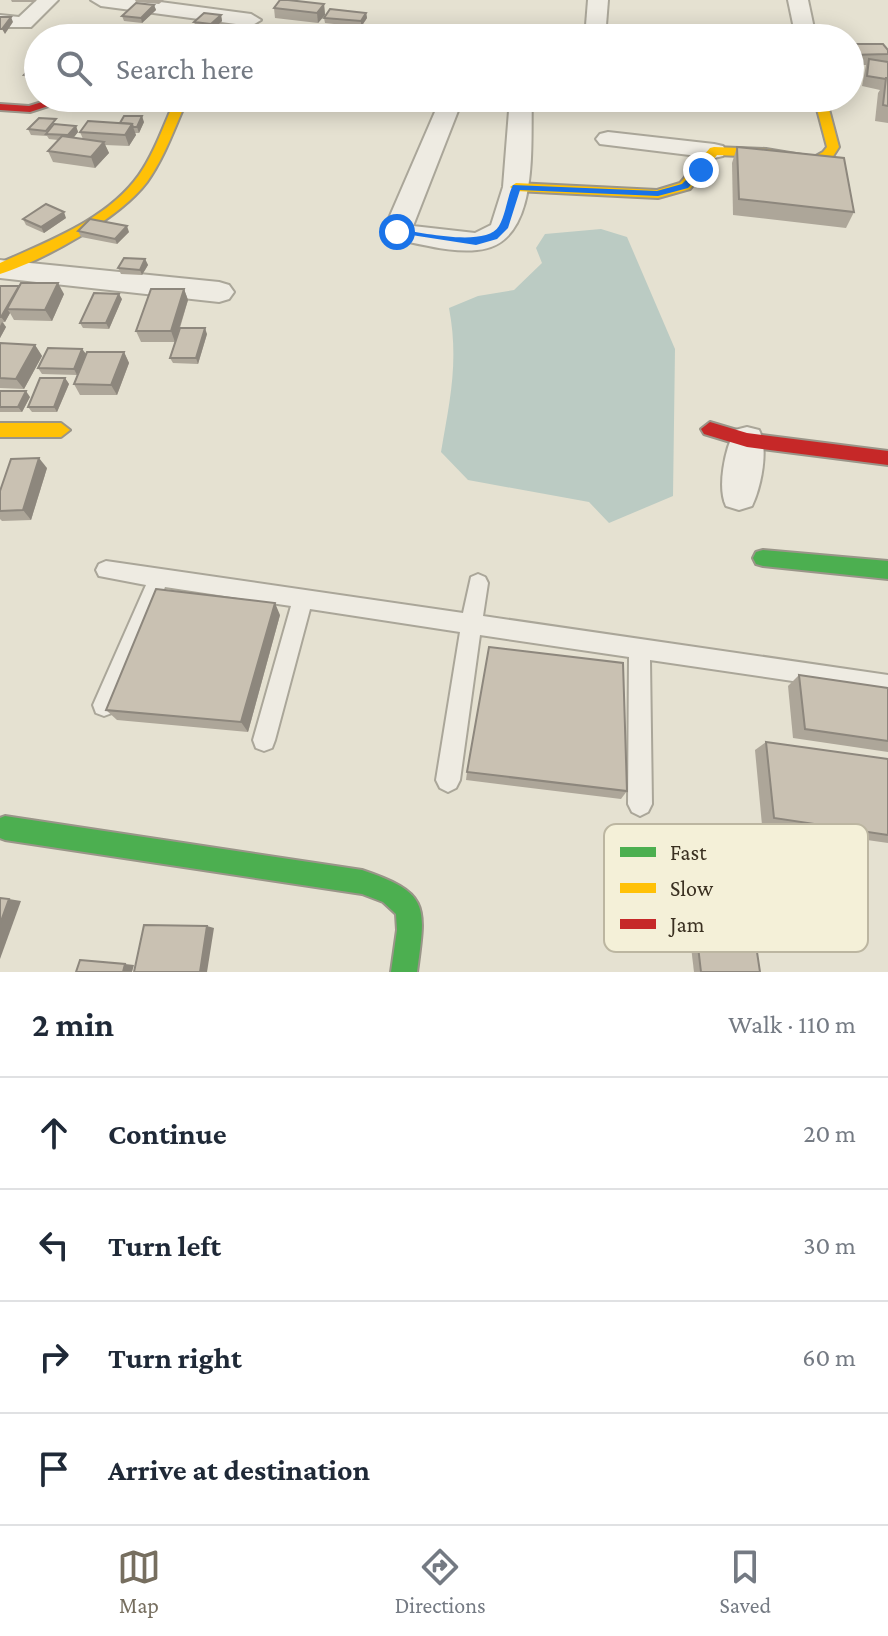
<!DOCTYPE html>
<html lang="en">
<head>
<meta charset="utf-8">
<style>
	body { margin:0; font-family:"Crimson Pro",serif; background:#f6f6f7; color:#1f2937 }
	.stop { position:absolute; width:24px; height:24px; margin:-18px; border:6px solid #1a73e8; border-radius:50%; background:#fff }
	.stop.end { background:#1a73e8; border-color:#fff; box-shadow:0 2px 8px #0008 }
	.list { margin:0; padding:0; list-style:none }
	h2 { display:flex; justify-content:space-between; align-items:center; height:104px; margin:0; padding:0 32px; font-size:34px }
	h2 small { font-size:26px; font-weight:400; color:#747a83 }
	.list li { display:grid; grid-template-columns:52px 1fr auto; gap:24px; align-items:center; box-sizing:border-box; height:112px; padding:0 32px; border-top:2px solid #e0e1e3 }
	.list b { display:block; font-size:30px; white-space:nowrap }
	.list em { font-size:26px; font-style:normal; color:#747a83 }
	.icon { flex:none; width:44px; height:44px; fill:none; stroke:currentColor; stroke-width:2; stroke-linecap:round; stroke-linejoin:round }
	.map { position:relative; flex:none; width:888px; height:972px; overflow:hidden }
	.search { position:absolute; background:#fff; box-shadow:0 4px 20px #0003; left:24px; right:24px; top:24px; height:88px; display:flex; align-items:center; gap:20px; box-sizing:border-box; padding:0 28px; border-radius:44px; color:#747a83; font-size:30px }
	.sheet { height:552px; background:#fff }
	nav { display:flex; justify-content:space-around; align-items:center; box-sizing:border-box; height:112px; border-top:2px solid #e0e1e3; background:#fff; font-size:22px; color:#747a83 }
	nav a { display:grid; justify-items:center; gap:4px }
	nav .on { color:#766e5f }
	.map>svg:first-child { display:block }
</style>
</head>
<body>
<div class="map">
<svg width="888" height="972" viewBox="0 0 888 972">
	<rect width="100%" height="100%" fill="#e5e1d1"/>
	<path fill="#bbcbc3" d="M601 229 627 237 675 349 673 496 609 523 589 502 468 480 441 452C450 400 459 361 449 308L478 296 514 290 542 263 536 248 545 234Z"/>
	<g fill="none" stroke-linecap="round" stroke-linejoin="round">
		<g stroke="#aaa699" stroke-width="4">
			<path id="lane" d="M106 561 463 613 471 577 478 574 485 577 488 583 483 616 888 675V695L650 660 652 804 648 812 640 816 632 812 628 804 629 657 480 635 460 780 456 788 448 792 440 788 436 780 460 632 310 609 275 740 272 748 264 751 256 748 253 740 291 606 165 587 112 713 104 716 96 713 93 705 146 585 99 576 96 570 99 564Z"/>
		</g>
		<g stroke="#aaa699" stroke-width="4">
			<g id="street">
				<path d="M37 0H58L31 27H0V15L19 17Z"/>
				<path d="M91 0H145L251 14 261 20 251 26 101 6Z"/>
				<path d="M588 0H608L605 38H585Z"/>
				<path d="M788 0H808L816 38H796Z"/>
				<path d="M441 98H463L413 226 475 233 491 225 503 187 510 98H532C530 145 541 245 477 250 452 253 422 244 397 240L387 238 383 232Z"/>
				<path d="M608 132 714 144 723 146 726 151 723 156 714 158 600 144 596 139 600 134Z"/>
				<path d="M0 260 219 282 229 285 234 292 229 299 219 302 0 278Z"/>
				<path d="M747 427 759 430C769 449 761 487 752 506L739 510 726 506C717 487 725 449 735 430Z"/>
			</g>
		</g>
		<g stroke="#9a9589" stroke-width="4">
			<g id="fast">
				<path d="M763 550 888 561V579L763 566 756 564 753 558 756 552Z"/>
				<path d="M5 816 362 870C430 893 426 905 417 972H391L397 930 396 914 383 902 362 894 5 840 0 838V818Z"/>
			</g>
		</g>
		<g stroke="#9a9589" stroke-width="4">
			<g id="slow">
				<path d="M176 98H188C175 126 165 157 147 182 119 219 44 260 0 274V263C48 241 107 220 139 175 155 152 164 124 176 98Z"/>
				<path d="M814 98H826L839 147 832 158 815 165 766 157 717 155 690 189 658 198 516 191 510 187 516 183 657 190 680 183 710 148 714 147 766 149 814 157 823 152 827 147Z"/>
				<path d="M0 423H61L70 430 61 437H0Z"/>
			</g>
		</g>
		<g stroke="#9a9589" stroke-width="4">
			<g id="jam">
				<path d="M55 98H73L30 112 0 110V104L29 106Z"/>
				<path d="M710 422 747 433 888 451V465L747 447 704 434 701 429Z"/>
			</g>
		</g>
		<use href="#lane" fill="#eeebe2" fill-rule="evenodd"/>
		<use href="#street" fill="#eeebe2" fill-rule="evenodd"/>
		<use href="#fast" fill="#4caf50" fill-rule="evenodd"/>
		<use href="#slow" fill="#ffc107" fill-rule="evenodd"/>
		<use href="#jam" fill="#c62828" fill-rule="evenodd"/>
	</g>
	<g fill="#ada699">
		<path d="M11 0H36L35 2H12Z"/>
		<path d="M135 0H164L159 4 136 2Z"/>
		<path d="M324 4 325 15 318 23 275 18 274 8Z"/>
		<path d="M154 5 156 10 142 23 124 21 122 16Z"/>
		<path d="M366 13 367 18 361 27 325 23 324 18Z"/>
		<path d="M221 15 222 21 213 30 196 27 194 22Z"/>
		<path d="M278 29 279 34 275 38 253 36 252 31Z"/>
		<path d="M850 44 888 50V123L875 121 878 93 880 90 862 86 866 65H850Z"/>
		<path d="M38 60V87L29 86 24 75Z"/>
		<path d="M252 98H273L271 100Z"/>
		<path d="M144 122 139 133H135L136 135 129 146 105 145 109 153 95 168 53 162 48 151 58 140 49 139 47 136 31 135 28 129 58 125 76 126 78 132 73 138 83 139 80 132 120 123Z"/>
		<path d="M737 147 854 212 846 228 733 215 732 163Z"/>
		<path d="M66 218 44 233 26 225 23 219Z"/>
		<path d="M78 231 129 232 117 244 81 237Z"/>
		<path d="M145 259 148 265 142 275 121 274 118 268Z"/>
		<path d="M0 286 64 294 52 321 14 320 10 313 5 322H3L6 327 0 338Z"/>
		<path d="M184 289 188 300 180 328 207 334 198 364 173 363 170 358 175 342H141L136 331Z"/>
		<path d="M122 299 109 329 83 328 80 323Z"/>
		<path d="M0 343 35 345 42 356 24 389 0 388Z"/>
		<path d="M82 349 86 354 77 375 42 374 38 368Z"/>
		<path d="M124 352 129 363 117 395H80L74 384Z"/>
		<path d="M65 378 69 384 57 412H32L28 407Z"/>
		<path d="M0 391 30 397 22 412H0Z"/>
		<path d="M47 468 31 520 2 521 0 519V491Z"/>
		<path d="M280 615 248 732 117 720 106 710Z"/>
		<path d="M799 675 888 688V752L793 738 788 686Z"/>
		<path d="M766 742 888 759V843L762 825 755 750Z"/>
		<path d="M467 772 627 791 621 799 466 780Z"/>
		<path d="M696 929 760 972H694L689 930Z"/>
	</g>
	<g fill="#8d877d">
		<path d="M324 4 325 15 318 23 317 13Z"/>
		<path d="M154 5 156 10 142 23 141 18Z"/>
		<path d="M366 13 367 18 361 27V21Z"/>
		<path d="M221 15 222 21 213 30 211 24Z"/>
		<path d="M11 17 13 22 5 34 2 29Z"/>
		<path d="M278 29 279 34 275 38H273V34Z"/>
		<path d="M142 116 144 122 139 133 137 127Z"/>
		<path d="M132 124 136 135 129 146 125 135Z"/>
		<path d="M76 126 78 132 71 141 68 135Z"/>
		<path d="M104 142 109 153 95 168 91 157Z"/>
		<path d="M64 212 66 218 44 233 41 227Z"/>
		<path d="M127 226 129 232 117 244 115 239Z"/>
		<path d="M145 259 148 265 142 275 140 270Z"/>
		<path d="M58 283 64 294 52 321 45 310Z"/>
		<path d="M19 286 7 309 10 313 5 322 1 317Z"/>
		<path d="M184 289 188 300 175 342 171 331Z"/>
		<path d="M119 294 122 299 109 329 106 323Z"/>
		<path d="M2 322 6 327 0 338V326Z"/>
		<path d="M205 328 207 334 198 364 196 358Z"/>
		<path d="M35 345 42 356 24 389 16 379Z"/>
		<path d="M82 349 86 354 77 375 74 369Z"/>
		<path d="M124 352 129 363 117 395 111 385Z"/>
		<path d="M65 378 69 384 57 412 54 407Z"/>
		<path d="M26 391 30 397 22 412 18 407Z"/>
		<path d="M39 458 47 468 31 520 23 510Z"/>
		<path d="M275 603 280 615 248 732 241 722Z"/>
		<path d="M9 899 21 901 0 959V924Z"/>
		<path d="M207 926 214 928 207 972H200Z"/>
		<path d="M125 964 134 965 132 972H123Z"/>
	</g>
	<g fill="#c9c1b2" stroke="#8d877d" stroke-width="2">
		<path d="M280 0H288L324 4 317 13 274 8Z"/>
		<path d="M136 3 154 5 141 18 122 16Z"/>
		<path d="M330 9 366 13 361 21 324 18Z"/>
		<path d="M204 13 221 15 211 24 194 22Z"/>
		<path d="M0 17H11L2 29H0Z"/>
		<path d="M257 26 278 29 273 34 252 31Z"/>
		<path d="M850 44H883L888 50V54L850 55Z"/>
		<path d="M869 59 888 62V78H886V79L867 76Z"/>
		<path d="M38 60V76L24 75Z"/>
		<path d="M886 78H888V106L883 105Z"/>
		<path d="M124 116H142L137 127H133L132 124 120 123Z"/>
		<path d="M39 118 56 119 46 131 28 129Z"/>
		<path d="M88 121 132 124 125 135 80 132Z"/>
		<path d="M54 124 76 126 68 135 46 134Z"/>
		<path d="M62 136 104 142 91 157 48 151Z"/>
		<path d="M737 147 844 158 854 212 739 199Z"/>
		<path d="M46 204 64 212 41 227 23 219Z"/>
		<path d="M90 219 127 226 115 239 78 231Z"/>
		<path d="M124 258 145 259 140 270 118 268Z"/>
		<path d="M21 283H58L45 310 7 309Z"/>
		<path d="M0 286H19L1 317H0Z"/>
		<path d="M151 289H184L171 331H136Z"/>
		<path d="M94 293 119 294 106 323H80Z"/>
		<path d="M180 328H205L196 358H170Z"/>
		<path d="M0 343 35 345 16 379 0 378Z"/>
		<path d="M48 348 82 349 74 369 38 368Z"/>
		<path d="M87 352H124L111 385 74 384Z"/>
		<path d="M40 378H65L54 407H28Z"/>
		<path d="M0 391H26L18 407H0Z"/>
		<path d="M39 458 23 510 0 511V491L11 459Z"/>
		<path d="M156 589 275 603 241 722 106 710Z"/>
		<path d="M489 647 623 663 627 791 467 772Z"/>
		<path d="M799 675 888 688V741L805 729Z"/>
		<path d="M766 742 888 759V835L774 818Z"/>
		<path d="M0 898 9 899 0 924Z"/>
		<path d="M144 925 207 926 200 972H134Z"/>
		<path d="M696 929 754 932 760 972H701Z"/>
		<path d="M80 960 125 964 123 972H76Z"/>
	</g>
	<path fill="#1a73e8" d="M698 168 705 170 688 188 658 196 520 190 508 228 497 239 476 245 392 232 397 229C420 232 486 248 499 226 506 214 507 197 513 185L657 191 682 184Z"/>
	<rect x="604" y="824" width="264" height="128" rx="12" fill="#f4f0d8" stroke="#bcb6a1" stroke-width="2"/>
	<rect x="620" y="847" width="36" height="10" fill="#4caf50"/>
	<rect x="620" y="883" width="36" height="10" fill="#ffc107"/>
	<rect x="620" y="919" width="36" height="10" fill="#c62828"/>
	<g font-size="22" fill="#3a3021">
		<text x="670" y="860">Fast</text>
		<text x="670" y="896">Slow</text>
		<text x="670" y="932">Jam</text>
	</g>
</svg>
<div class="stop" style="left:397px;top:232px"></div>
<div class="stop end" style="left:701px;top:170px"></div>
<div class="search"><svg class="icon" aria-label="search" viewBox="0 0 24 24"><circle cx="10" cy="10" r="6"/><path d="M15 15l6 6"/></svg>Search here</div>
</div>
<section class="sheet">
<h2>2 min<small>Walk · 110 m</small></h2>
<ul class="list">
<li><svg class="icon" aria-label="ahead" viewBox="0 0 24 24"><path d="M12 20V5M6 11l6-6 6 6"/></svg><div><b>Continue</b></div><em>20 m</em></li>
<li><svg class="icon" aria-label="left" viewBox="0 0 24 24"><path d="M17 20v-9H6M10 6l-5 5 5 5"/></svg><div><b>Turn left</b></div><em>30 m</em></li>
<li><svg class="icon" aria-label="right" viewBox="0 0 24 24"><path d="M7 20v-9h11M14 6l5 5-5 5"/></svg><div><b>Turn right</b></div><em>60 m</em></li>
<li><svg class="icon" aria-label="arrive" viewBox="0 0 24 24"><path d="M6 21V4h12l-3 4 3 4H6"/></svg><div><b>Arrive at destination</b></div></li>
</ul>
</section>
<nav>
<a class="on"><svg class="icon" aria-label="map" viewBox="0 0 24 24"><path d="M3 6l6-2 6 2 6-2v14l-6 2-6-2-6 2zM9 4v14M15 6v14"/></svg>Map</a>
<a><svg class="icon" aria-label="directions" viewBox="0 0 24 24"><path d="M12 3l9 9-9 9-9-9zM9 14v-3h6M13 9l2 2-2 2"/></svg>Directions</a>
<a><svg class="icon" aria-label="saved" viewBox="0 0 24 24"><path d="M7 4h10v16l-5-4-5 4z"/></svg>Saved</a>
</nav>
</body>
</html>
